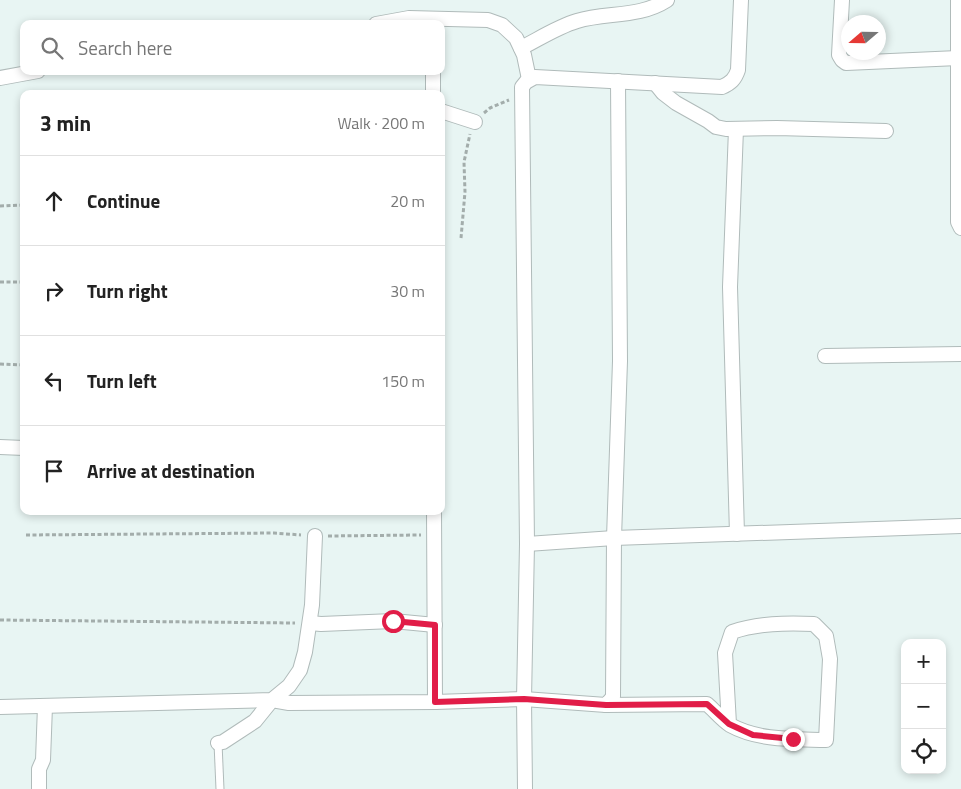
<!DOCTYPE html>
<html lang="en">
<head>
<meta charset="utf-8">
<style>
	body { margin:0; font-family:"Titillium Web",sans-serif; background:#f2f2f2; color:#222 }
	.controls { position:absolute; right:15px; bottom:15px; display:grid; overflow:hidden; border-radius:10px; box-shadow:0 2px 8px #0003 }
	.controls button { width:45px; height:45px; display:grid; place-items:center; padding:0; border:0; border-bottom:1px solid #e0e0e0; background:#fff; color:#222; font:25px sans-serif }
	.compass { position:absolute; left:841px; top:15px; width:45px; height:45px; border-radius:50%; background:#fff; box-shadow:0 2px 8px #0003; rotate:250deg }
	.stop { position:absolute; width:15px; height:15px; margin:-11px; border:4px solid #e11d48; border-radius:50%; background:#fff }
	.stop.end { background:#e11d48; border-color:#fff; box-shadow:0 1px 5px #0008 }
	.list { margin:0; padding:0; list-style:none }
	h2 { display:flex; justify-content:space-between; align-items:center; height:65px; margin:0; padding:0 20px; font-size:21px }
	h2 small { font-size:16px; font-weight:400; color:#767676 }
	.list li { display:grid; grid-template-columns:32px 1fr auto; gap:15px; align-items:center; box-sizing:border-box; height:90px; padding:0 20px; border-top:1px solid #e0e0e0 }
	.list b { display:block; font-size:19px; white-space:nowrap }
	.list em { font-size:16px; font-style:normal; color:#767676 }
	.icon { flex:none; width:28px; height:28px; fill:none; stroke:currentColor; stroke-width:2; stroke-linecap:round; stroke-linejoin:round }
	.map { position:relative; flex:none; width:961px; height:789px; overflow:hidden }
	.search { position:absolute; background:#fff; box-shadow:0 2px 8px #0003; left:20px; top:20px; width:425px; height:55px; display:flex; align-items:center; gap:12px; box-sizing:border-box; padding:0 18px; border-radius:10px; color:#767676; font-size:19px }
	.panel { position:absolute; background:#fff; box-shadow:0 2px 8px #0003; left:20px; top:90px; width:425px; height:425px; border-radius:10px }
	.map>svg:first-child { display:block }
</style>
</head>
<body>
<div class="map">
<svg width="961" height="789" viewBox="0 0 961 789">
	<rect width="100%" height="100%" fill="#e8f5f3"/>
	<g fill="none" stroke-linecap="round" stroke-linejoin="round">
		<g stroke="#b0bbba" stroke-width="9">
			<path id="service" d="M218 743 220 789"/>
		</g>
		<g stroke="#b0bbba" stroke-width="16">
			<g id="minor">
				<path d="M842 0 839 55 842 60 846 63 958 58"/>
				<path d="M958 0V222L961 228"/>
				<path d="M376 24 409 18 488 20 502 25 516 38 524 55 529 79"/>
				<path d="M521 48C539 39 557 27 577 21 607 12 639 18 667 0"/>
				<path d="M433 71V94"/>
				<path d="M0 78 38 71"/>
				<path d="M655 83 663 93 676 103 708 121 716 127 726 129 777 128 886 131"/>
				<path d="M441 111 475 122"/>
				<path d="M736 129 730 287 737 534"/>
				<path d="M825 356 961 354"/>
				<path d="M0 447 24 448"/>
				<path d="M434 511 435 702"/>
				<path d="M527 544 614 538 961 526"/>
				<path d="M310 623 321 624 393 621 435 625"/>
				<path d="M606 705 707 704C714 710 722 720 730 725 759 741 794 739 826 740L830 659 826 636 814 624C786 623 758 623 732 632L725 653 729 724"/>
				<path d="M0 707 272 700 289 686 300 670 305 652 312 605 315 536"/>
				<path d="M218 743 223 742 255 721 272 700 289 703 435 702 524 699 606 705 613 697 614 538 620 361 618 81"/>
				<path d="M39 789V769L43 760 45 706"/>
				<path d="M525 789 524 699 527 544 522 87 526 82 535 77 722 87C731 83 735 79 738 70L741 0"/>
			</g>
		</g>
		<g stroke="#a3adab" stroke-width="3" stroke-dasharray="4 2.5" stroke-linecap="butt">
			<path d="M484 113 490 108 509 100"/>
			<path d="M0 206 24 205"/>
			<path d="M461 238 465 192 464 162 470 134"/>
			<path d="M0 282H24"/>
			<path d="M0 364 24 365"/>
			<path d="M26 535 274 533 301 535"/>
			<path d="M328 536 421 535"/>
			<path d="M0 620 295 623"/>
		</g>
		<use href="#service" stroke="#fff" stroke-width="7"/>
		<use href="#minor" stroke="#fff" stroke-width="14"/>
	</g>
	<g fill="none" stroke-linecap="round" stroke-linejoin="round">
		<path stroke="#e11d48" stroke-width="6" d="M393 621 435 625V702L524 699 606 705 707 704 729 724 753 735 793 739"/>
	</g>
</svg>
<div class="controls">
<button>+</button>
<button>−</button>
<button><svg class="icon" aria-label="locate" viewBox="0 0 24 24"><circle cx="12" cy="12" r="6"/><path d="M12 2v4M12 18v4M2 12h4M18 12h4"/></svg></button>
</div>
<svg class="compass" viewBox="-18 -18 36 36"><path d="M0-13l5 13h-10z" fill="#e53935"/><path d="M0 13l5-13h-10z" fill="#767676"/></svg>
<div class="stop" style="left:393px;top:621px"></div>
<div class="stop end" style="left:793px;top:739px"></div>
<div class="search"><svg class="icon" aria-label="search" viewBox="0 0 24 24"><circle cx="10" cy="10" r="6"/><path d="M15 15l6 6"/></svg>Search here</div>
<section class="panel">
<h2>3 min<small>Walk · 200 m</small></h2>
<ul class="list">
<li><svg class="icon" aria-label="ahead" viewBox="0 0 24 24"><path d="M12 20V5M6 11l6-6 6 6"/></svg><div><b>Continue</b></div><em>20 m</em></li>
<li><svg class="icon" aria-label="right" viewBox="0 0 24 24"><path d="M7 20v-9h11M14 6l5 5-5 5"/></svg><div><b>Turn right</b></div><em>30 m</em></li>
<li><svg class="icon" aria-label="left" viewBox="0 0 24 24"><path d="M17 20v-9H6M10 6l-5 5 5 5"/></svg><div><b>Turn left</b></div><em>150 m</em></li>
<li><svg class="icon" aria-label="arrive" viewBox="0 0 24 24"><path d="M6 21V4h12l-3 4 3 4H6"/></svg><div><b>Arrive at destination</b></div></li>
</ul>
</section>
</div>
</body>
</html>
